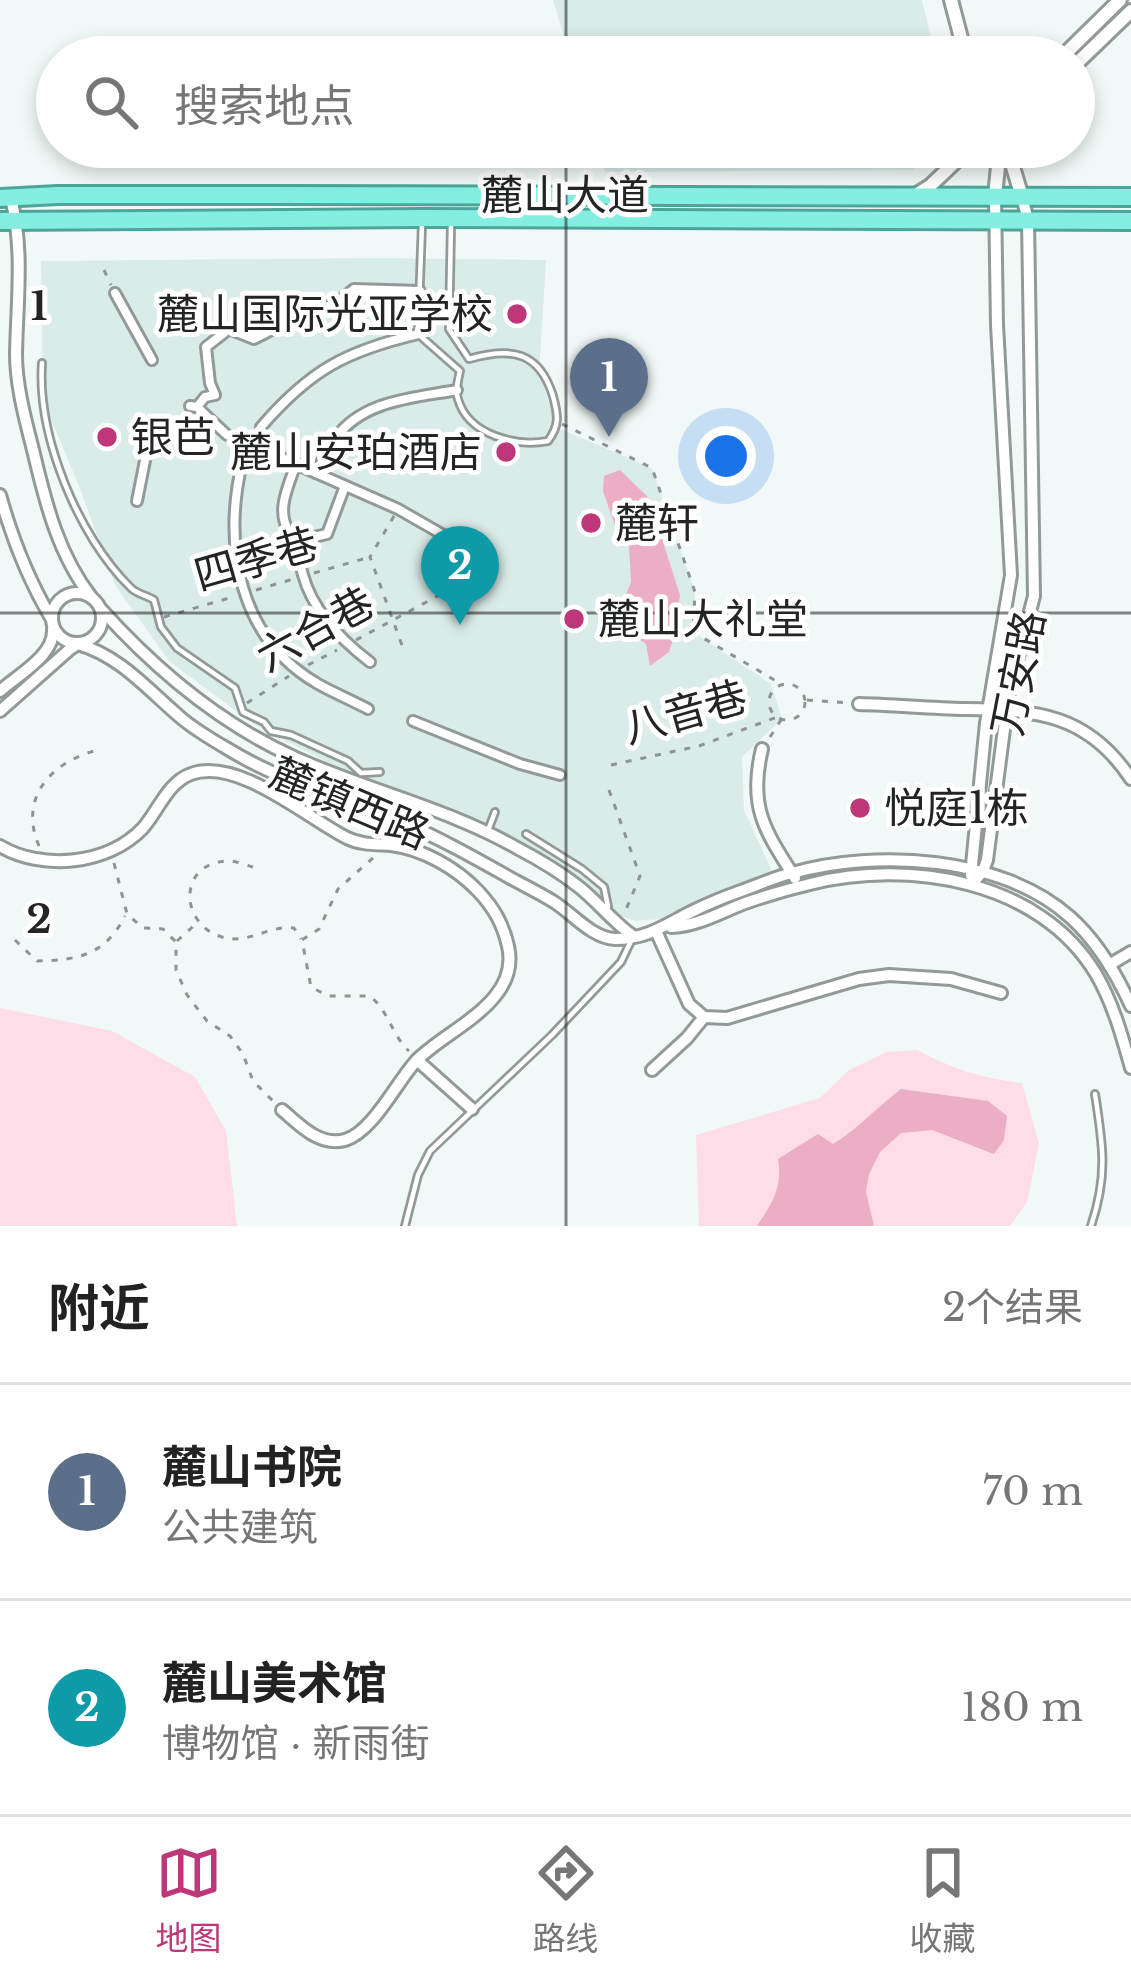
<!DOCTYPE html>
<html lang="zh">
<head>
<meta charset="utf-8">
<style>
	body { margin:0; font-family:"Libre Baskerville","Noto Sans SC",serif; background:#f6f6f6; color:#222 }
	.you { position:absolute; left:726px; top:456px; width:42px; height:42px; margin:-30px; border:9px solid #fff; border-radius:50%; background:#1a73e8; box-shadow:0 0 0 18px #1a73e833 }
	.badge { display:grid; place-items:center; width:78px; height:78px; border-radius:50%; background:#be3778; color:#fff; font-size:39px; font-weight:700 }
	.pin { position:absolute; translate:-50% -99px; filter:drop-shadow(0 3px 6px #0008) }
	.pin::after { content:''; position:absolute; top:63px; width:42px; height:36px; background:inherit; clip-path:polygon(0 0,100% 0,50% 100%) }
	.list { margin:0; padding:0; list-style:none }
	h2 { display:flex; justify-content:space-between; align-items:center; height:156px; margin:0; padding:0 48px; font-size:51px }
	h2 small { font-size:39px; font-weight:400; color:#767676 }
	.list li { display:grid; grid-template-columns:78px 1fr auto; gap:36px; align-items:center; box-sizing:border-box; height:216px; padding:0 48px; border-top:3px solid #e0e0e0 }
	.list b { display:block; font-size:45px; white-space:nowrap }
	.list p { margin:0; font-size:39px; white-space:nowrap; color:#767676 }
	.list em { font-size:39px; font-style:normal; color:#767676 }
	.icon { flex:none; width:66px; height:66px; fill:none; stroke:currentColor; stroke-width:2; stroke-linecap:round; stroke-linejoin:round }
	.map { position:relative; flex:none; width:1131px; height:1226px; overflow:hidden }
	.search { position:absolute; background:#fff; box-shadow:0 6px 18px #0003; left:36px; right:36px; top:36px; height:132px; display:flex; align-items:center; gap:30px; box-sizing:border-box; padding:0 42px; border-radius:66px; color:#767676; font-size:45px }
	.sheet { height:588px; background:#fff }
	nav { display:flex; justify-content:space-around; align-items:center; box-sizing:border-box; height:168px; border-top:3px solid #e0e0e0; background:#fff; font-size:33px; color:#767676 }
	nav a { display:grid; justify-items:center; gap:6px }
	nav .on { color:#be3778 }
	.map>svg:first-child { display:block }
</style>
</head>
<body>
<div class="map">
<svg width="1131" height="1226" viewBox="0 0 1131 1226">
	<rect width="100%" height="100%" fill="#f0f9f7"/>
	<g fill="#daece9">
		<path d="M553 0H922L936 57H570Z"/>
		<path d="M597 147H933L913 170 605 172Z"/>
		<path d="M377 258 546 260 539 373 558 428 652 468 695 592 693 632 771 684 782 719 742 757 744 810 773 873 662 919 635 921 621 916 579 882 517 841 467 818 331 764 255 725 169 661 115 585 79 486 43 400 41 261Z"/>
	</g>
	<g fill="#fedce8">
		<path d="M0 1008 112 1031 195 1077 226 1131 237 1226H0Z"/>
		<path d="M917 1050C953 1069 981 1078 1022 1083L1039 1144 1027 1202 1010 1226H699L696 1135 820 1098 849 1070 887 1052Z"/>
	</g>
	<g fill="#ebaec4">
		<path d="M620 470 649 498 680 595 675 633 669 652 650 666 646 644 635 636 627 622 625 597 631 582 629 546 617 531 603 491 604 476Z"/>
		<path d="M901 1089 988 1101 1007 1116 1004 1140 994 1154 932 1130 901 1133 880 1152 869 1174 866 1192 874 1226H757C772 1203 783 1188 778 1159L818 1134 833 1144C858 1129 878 1106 901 1089Z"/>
	</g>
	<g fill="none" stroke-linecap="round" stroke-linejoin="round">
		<g stroke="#929a98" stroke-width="10">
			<g id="service">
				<path d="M422 224 418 334 460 371C458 380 455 391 458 399 468 435 516 447 548 441 560 425 558 415 553 396 539 351 511 347 469 359L449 329 451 225"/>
				<path d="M42 363C37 436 78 536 130 587 136 594 146 595 154 600L161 627 177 648 235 688 243 712 264 722 271 731 291 735 348 761 361 773 380 772"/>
				<path d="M487 833 495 812"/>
				<path d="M526 834 582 869 604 887 608 907"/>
				<path d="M405 1226 418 1175 430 1151 552 1035 621 962 631 941"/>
				<path d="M1091 1226C1108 1176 1103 1145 1095 1094"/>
			</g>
		</g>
		<g stroke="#929a98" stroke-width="14">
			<g id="pedestrian">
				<path d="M115 293 152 360"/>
				<path d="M190 406 197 407 227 435"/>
				<path d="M197 407 205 397 215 395 210 383 206 347 229 329 254 339 299 316 337 303 354 289 420 291"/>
				<path d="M261 427C310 370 346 351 418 334"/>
				<path d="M266 451 398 509 487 560"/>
				<path d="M242 463C223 545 238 638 318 684 334 693 351 700 368 709"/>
				<path d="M296 464C288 487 275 512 290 533L314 537 327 534 345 486"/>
				<path d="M316 473C322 462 327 450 335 439 362 400 414 398 457 390"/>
				<path d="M137 501 152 425"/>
				<path d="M297 535C299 548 299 563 303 575 313 611 341 640 370 662"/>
				<path d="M413 721 520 764 560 775"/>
			</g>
		</g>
		<g stroke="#929a98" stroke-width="16">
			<g id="minor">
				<path d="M11 198C24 251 17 301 16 354 16 387 26 422 34 454 46 505 59 556 92 598"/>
				<path d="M0 495C12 538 28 579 51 618"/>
				<circle cx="77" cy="618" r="25"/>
				<path d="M101 609C156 670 220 724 296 758 369 791 447 808 517 848 538 859 560 872 579 887 598 902 613 922 633 936"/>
				<path d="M0 691C19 674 55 655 53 629"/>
				<path d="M859 704C894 705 929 708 965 709 1037 710 1088 714 1131 779"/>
				<path d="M0 711 70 649 78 644C120 656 148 690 180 717 196 731 216 742 233 752 283 782 340 797 393 818 434 835 475 858 514 880 527 887 541 894 554 902 573 914 592 938 615 939 647 939 665 925 691 912 707 904 724 897 741 891 758 885 775 877 792 873 876 849 1002 856 1070 917 1097 941 1116 973 1131 1006"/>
				<path d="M762 749C748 807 765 831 795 878"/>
				<path d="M0 846C42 871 108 865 143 828 158 811 168 782 191 774 238 757 307 818 347 838 361 845 376 844 391 845 423 849 456 868 478 891 494 908 503 924 508 946 521 1002 449 1028 417 1060 397 1081 373 1132 345 1140 319 1147 299 1124 282 1110"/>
				<path d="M971 875 986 723 1011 575 997 325 995 196"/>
				<path d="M972 884 983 871 987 860 1009 691 1034 596 1028 220 1022 197"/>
				<path d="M671 927C699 926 722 911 748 902 768 895 789 889 810 884 908 859 1040 880 1096 974 1113 1003 1122 1036 1131 1068"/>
				<path d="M656 931 689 1004 704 1017 727 1018 859 979 889 975 951 979 1001 993"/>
				<path d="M1109 965 1131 952"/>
				<path d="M417 1060 472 1109"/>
				<path d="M652 1070 687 1038 704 1017"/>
			</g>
		</g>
		<g stroke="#929a98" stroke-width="18">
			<g id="tertiary">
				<path d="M951 0 966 57"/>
				<path d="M1062 57 1120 0"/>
				<path d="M1074 66 1131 11"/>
				<path d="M1012 147 1013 167 1022 197"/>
				<path d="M914 196 930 186 971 147"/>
				<path d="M995 196 1000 147"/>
			</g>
		</g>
		<g stroke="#4ea499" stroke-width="22">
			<g id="trunk">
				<path d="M0 198 58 195H269L1131 197"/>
				<path d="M0 221 422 218 1131 221"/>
			</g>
		</g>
		<g stroke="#8d9492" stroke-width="3" stroke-dasharray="6 9" stroke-linecap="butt">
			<path d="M104 270 111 285"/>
			<path d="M562 424 652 468 695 592 693 632 783 685"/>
			<path d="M394 516 370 557 403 648"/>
			<path d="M314 573 370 557"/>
			<path d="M256 590 293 579"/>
			<path d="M164 617 236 596"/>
			<path d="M356 640 484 571"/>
			<path d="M308 665 337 650"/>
			<circle cx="787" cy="702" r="18"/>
			<path d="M807 700 851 703"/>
			<path d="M247 703 289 676"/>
			<path d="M770 737 781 720"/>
			<path d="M611 765 699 746 777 717"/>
			<path d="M609 790 640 876 625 912"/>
			<path d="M39 846C17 795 55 759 102 749"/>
			<path d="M373 858 338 889 319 929 302 940 311 987 328 996H370C390 1013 391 1034 409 1051"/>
			<path d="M114 863 127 914 143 928 163 929 176 942V970L187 995 207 1021 230 1036 243 1054 253 1081 273 1101"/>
			<path d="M253 867C245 865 234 860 226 861 178 864 179 924 222 937 248 945 268 925 294 928L301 939"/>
			<path d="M15 940 37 961C79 960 105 955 125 916"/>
			<path d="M177 941 197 923"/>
		</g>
		<use href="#service" stroke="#fff" stroke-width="4.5"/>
		<use href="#pedestrian" stroke="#fff" stroke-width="8"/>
		<use href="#minor" stroke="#fff" stroke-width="10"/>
		<use href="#tertiary" stroke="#fff" stroke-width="12"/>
		<use href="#trunk" stroke="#84eee0" stroke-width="16"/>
	</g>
	<path fill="none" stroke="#222524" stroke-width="3" stroke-opacity="0.55" d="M566 0V57M566 147V1226M0 613H1131"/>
	<g fill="#be3778" stroke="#fff" stroke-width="4.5">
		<circle cx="517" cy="314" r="12"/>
		<circle cx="107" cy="437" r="12"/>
		<circle cx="506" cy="452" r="12"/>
		<circle cx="591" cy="523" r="12"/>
		<circle cx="574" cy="619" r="12"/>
		<circle cx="860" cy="808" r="12"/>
	</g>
	<g text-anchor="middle" stroke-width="10" stroke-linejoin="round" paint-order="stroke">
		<g font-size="42" fill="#222524" stroke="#fff">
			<text x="565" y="210">麓山大道</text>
			<text transform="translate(256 559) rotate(-16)" y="15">四季巷</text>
			<text transform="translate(315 629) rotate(-29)" y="15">六合巷</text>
			<text transform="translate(1018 673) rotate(-79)" y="15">万安路</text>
			<text transform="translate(685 712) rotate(-16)" y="15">八音巷</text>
			<text transform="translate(350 803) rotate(23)" y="15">麓镇西路</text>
		</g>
		<g font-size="42" fill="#222524" stroke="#fff" text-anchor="start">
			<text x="493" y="329" text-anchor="end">麓山国际光亚学校</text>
			<text x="131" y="452">银芭</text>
			<text x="482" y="467" text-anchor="end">麓山安珀酒店</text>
			<text x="615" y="538">麓轩</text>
			<text x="598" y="634">麓山大礼堂</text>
			<text x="884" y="823">悦庭1栋</text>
		</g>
	</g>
	<g font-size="39" text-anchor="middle" font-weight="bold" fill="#222524" stroke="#fff" stroke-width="10" stroke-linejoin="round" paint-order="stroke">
		<text x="39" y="320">1</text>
		<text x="39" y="933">2</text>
	</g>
</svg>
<div class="you"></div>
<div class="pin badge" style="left:609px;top:437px;background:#5c6f8a">1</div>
<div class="pin badge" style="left:460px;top:625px;background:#0f9aa8">2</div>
<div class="search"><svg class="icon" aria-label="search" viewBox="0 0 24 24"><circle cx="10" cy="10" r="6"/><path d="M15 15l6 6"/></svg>搜索地点</div>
</div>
<section class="sheet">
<h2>附近<small>2个结果</small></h2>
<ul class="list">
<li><span class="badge" style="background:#5c6f8a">1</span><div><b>麓山书院</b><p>公共建筑</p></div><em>70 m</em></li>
<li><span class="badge" style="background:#0f9aa8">2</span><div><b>麓山美术馆</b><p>博物馆 · 新雨街</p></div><em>180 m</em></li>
</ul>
</section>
<nav>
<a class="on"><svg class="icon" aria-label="map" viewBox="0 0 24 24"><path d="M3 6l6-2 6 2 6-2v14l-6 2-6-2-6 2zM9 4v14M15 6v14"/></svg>地图</a>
<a><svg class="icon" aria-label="directions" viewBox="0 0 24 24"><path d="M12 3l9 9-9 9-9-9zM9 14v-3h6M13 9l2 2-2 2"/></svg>路线</a>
<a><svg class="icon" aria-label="saved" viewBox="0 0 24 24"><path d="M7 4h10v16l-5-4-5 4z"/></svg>收藏</a>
</nav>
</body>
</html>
